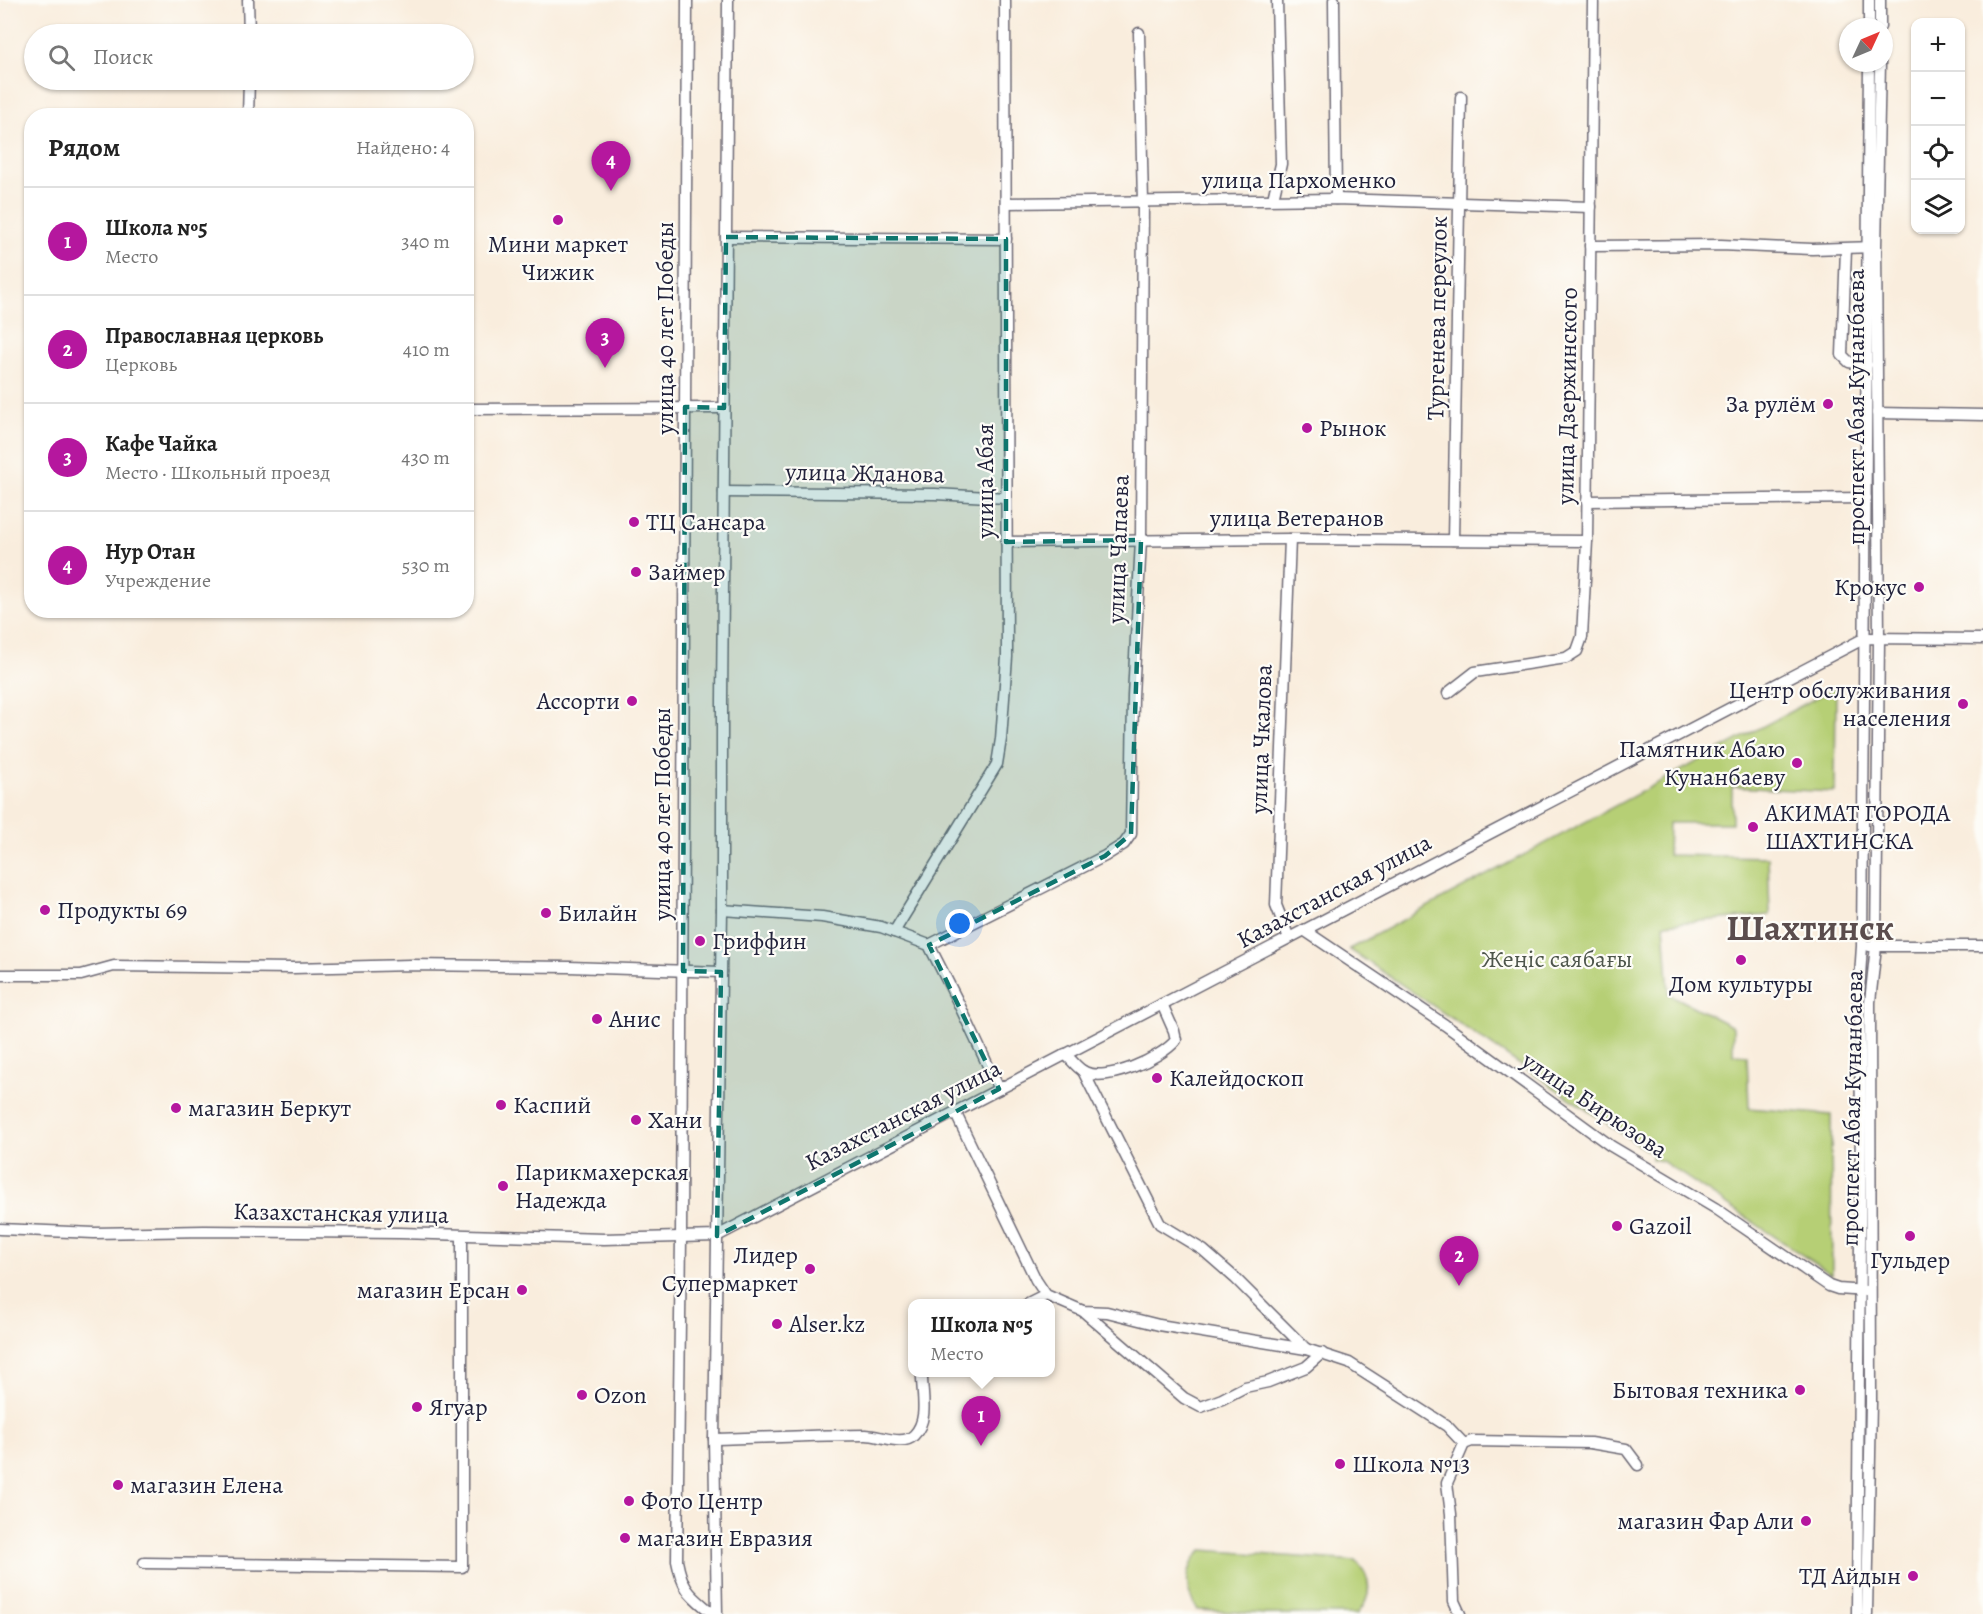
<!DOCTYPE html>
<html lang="ru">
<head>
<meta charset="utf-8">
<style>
	body { margin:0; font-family:Alegreya,serif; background:#f6f6f6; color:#222 }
	.controls { position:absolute; right:18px; top:18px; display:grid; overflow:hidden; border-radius:12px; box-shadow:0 2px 4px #0004 }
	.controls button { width:54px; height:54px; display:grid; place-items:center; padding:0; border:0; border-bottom:2px solid #e0e0e0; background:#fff; color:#222; font:30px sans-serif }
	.compass { position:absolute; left:1839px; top:18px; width:54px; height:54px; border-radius:50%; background:#fff; box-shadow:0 2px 4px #0004; rotate:46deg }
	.you { position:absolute; left:960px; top:924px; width:21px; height:21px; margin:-15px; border:4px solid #fff; border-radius:50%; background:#1a73e8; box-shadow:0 0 0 9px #1a73e833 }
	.badge { display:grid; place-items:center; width:39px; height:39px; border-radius:50%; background:#b5179e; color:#fff; font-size:20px; font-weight:700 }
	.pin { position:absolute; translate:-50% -50px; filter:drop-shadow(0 2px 3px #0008) }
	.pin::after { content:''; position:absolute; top:32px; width:21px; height:18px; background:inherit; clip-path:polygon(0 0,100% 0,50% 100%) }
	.popup { position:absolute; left:908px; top:1299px; width:147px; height:78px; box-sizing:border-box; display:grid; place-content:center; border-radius:12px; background:#fff; filter:drop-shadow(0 2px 4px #0005); font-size:20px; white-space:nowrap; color:#767676 }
	.popup b { font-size:22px; color:#222 }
	.popup::after { content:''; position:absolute; left:50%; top:100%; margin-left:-12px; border:12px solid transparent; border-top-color:#fff }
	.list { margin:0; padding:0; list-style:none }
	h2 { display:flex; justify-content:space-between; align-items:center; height:78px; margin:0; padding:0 24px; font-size:26px }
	h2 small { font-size:20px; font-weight:400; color:#767676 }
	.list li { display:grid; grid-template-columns:39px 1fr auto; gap:18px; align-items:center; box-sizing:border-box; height:108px; padding:0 24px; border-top:2px solid #e0e0e0 }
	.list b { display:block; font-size:22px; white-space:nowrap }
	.list p { margin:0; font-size:20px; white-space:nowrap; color:#767676 }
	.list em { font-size:20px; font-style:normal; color:#767676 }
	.icon { flex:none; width:33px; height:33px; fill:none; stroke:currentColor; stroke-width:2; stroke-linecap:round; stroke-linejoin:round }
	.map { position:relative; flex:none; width:1983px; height:1614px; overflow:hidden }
	.search { position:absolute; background:#fff; box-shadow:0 2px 4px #0004; left:24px; top:24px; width:450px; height:66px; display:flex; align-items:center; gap:15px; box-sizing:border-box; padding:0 21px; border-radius:33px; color:#767676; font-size:22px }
	.panel { position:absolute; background:#fff; box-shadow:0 2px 4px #0004; left:24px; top:108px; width:450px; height:510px; border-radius:24px }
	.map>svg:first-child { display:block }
</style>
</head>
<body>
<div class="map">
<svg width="1983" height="1614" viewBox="0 0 1983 1614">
	<rect width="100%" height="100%" fill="#fdfcf7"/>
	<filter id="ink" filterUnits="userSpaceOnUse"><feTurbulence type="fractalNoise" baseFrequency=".0167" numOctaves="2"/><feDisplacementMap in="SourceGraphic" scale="12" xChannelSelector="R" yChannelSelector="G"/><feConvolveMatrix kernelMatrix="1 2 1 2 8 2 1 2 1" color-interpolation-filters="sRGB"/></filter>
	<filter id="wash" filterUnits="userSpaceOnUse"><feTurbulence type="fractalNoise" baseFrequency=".008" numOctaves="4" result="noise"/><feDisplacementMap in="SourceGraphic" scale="24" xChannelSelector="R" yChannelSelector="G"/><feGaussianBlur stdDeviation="1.35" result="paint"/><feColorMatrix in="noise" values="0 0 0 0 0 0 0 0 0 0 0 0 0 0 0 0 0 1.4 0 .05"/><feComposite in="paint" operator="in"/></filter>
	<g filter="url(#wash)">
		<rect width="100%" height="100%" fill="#f9eddd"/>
		<g fill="#b6cf74" stroke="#6c7858" stroke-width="1.5">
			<path d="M1836 687 1835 792 1732 787V823H1669L1668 855 1768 857 1770 915 1664 924 1669 994 1733 1027V1054L1747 1055 1749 1108 1831 1115 1832 1275 1662 1161 1652 1159V1154L1349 949Z"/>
			<path d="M1202 1550 1356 1561C1372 1577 1373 1597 1357 1614H1266L1198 1610C1183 1590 1184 1568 1202 1550Z"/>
		</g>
	</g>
	<g filter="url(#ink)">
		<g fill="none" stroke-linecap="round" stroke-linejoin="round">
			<g stroke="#6d6974" stroke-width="13">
				<g id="minor">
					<path d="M248 0 249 34"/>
					<path d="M687 0 681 1238 677 1561C683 1592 691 1595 713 1614"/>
					<path d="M1334 0 1336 199"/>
					<path d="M1869 27V0"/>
					<path d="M1880 27V0"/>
					<path d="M248 116 249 80"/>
					<path d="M1273 199 1281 164 1277 0"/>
					<path d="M1006 203 1336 199 1591 207"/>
					<path d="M726 237 1006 239"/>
					<path d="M1590 246 1721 245 1812 249 1875 247"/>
					<path d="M1846 249 1842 355 1849 362 1867 365"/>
					<path d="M466 409 724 408"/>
					<path d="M1877 413 1983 415"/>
					<path d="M724 492 935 494 1006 498"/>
					<path d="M1587 501 1866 498"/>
					<path d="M1453 540 1461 97"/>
					<path d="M1006 542 1290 539 1587 541"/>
					<path d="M1448 693 1475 672 1566 658 1577 651 1582 637 1587 541 1593 0"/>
					<path d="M722 910 822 917 881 927 929 945 957 1000 999 1089"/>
					<path d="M1304 930 1445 1025 1611 1146 1715 1208 1829 1286 1838 1289 1866 1291"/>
					<path d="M894 932 997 764 1001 739 1007 657 1005 0"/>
					<path d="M1289 938 1276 905 1290 539"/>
					<path d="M929 945 1105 856 1124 844 1131 834 1133 696 1141 540 1143 202 1139 33"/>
					<path d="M1869 946H1983"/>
					<path d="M0 975H81L114 966 294 968 410 965 569 967 721 972"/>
					<path d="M1065 1054C1071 1059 1076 1067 1083 1071 1105 1084 1162 1058 1176 1040L1174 1031 1162 1004"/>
					<path d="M1083 1071 1160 1224 1203 1250 1235 1278 1306 1349"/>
					<path d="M955 1112 1036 1280 1046 1295 1083 1311 1107 1312 1159 1325 1306 1349 1349 1363 1447 1426 1464 1444 1472 1441 1590 1443 1626 1449 1638 1465"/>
					<path d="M0 1229 94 1233 204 1231 400 1233 604 1239 717 1236 1865 638 1983 639"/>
					<path d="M1028 1304 1046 1295"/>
					<path d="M1083 1311 1184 1398 1201 1407 1222 1399 1245 1387 1268 1382 1306 1367 1322 1353"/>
					<path d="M714 1439C764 1438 815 1435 866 1435 880 1435 903 1447 914 1435 930 1419 921 1392 922 1372"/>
					<path d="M144 1563 462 1567V1236"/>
					<path d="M717 1614 714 1439 722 910V700L728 0"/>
					<path d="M1460 1614 1454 1601 1451 1514 1447 1483 1464 1444"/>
					<path d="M1857 1614 1861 1113 1859 991 1862 946 1869 63"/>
					<path d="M1867 1614 1871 1402 1870 1002 1876 946 1879 638 1876 247 1880 63"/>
				</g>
			</g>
			<use href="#minor" stroke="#fff" stroke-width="10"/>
		</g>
	</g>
	<path fill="#0f766e" fill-opacity="0.2" stroke="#0f766e" stroke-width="4.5" stroke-dasharray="12 8" stroke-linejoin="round" d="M726 237 1006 239V542L1141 540 1131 834 1105 856 929 945 999 1089 717 1236 721 972 683 971 685 407 724 408Z"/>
	<g fill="#b5179e" stroke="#fdfcf7" stroke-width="2">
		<circle cx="558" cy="220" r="6"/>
		<circle cx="1828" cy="404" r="6"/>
		<circle cx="1307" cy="428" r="6"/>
		<circle cx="634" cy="522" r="6"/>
		<circle cx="636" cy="572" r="6"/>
		<circle cx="1919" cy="587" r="6"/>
		<circle cx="632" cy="701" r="6"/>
		<circle cx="1963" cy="704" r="6"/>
		<circle cx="1797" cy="763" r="6"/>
		<circle cx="1753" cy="827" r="6"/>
		<circle cx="45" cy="910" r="6"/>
		<circle cx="546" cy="913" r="6"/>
		<circle cx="700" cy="941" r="6"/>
		<circle cx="1741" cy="960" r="6"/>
		<circle cx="597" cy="1019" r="6"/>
		<circle cx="1157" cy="1078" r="6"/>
		<circle cx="501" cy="1105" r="6"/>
		<circle cx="176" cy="1108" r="6"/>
		<circle cx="636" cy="1120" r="6"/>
		<circle cx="503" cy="1186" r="6"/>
		<circle cx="1617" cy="1226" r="6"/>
		<circle cx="1910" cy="1236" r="6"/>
		<circle cx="810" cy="1269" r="6"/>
		<circle cx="522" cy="1290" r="6"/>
		<circle cx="777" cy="1324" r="6"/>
		<circle cx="1800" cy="1390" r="6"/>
		<circle cx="582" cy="1395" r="6"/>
		<circle cx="417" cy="1407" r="6"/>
		<circle cx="1340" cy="1464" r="6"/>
		<circle cx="118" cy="1485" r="6"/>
		<circle cx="629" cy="1501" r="6"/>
		<circle cx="1806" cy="1521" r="6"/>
		<circle cx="625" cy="1538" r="6"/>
		<circle cx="1913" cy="1576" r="6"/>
	</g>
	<g text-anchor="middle" stroke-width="4.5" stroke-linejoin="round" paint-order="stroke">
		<g font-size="24" fill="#22223b" stroke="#fdfcf7">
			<text x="1299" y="188">улица Пархоменко</text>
			<text transform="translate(1437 318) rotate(-89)" y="8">Тургенева переулок</text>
			<text transform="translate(665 328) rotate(-90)" y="8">улица 40 лет Победы</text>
			<text transform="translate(1567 396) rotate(-89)" y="8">улица Дзержинского</text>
			<text transform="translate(1856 407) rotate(-90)" y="8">проспект Абая Кунанбаева</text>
			<text transform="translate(865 473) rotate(1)" y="8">улица Жданова</text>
			<text transform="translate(985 481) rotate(-90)" y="8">улица Абая</text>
			<text x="1297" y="526">улица Ветеранов</text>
			<text transform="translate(1118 549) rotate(-88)" y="8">улица Чапаева</text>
			<text transform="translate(1261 739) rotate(-88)" y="8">улица Чкалова</text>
			<text transform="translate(662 814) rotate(-90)" y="8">улица 40 лет Победы</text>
			<text transform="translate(1334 891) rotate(-28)" y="8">Казахстанская улица</text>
			<text transform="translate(1595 1105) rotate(34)" y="8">улица Бирюзова</text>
			<text transform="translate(1852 1108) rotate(-89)" y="8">проспект Абая Кунанбаева</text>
			<text transform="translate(903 1115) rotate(-27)" y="8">Казахстанская улица</text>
			<text transform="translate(341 1213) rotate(1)" y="8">Казахстанская улица</text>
		</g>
		<g font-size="24" fill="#22223b" stroke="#fdfcf7" text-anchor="start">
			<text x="558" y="252" text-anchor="middle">Мини маркет<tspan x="558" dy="28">Чижик</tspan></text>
			<text x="1816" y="412" text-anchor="end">За рулём</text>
			<text x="1319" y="436">Рынок</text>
			<text x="646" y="530">ТЦ Сансара</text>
			<text x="648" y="580">Займер</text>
			<text x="1907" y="595" text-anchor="end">Крокус</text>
			<text x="1951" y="698" text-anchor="end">Центр обслуживания<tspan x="1951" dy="28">населения</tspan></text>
			<text x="620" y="709" text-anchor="end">Ассорти</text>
			<text x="1785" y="757" text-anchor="end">Памятник Абаю<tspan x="1785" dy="28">Кунанбаеву</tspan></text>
			<text x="1765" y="821">АКИМАТ ГОРОДА<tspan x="1765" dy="28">ШАХТИНСКА</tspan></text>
			<text x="57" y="918">Продукты 69</text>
			<text x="558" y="921">Билайн</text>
			<text x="712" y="949">Гриффин</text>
			<text x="1741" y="992" text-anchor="middle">Дом культуры</text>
			<text x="609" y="1027">Анис</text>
			<text x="1169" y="1086">Калейдоскоп</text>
			<text x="513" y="1113">Каспий</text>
			<text x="188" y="1116">магазин Беркут</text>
			<text x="648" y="1128">Хани</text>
			<text x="515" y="1180">Парикмахерская<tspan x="515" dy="28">Надежда</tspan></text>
			<text x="1629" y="1234">Gazoil</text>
			<text x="798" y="1263" text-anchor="end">Лидер<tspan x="798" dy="28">Супермаркет</tspan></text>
			<text x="1910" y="1268" text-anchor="middle">Гульдер</text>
			<text x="510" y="1298" text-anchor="end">магазин Ерсан</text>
			<text x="789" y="1332">Alser.kz</text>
			<text x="1788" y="1398" text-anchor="end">Бытовая техника</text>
			<text x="594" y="1403">Ozon</text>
			<text x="429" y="1415">Ягуар</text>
			<text x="1352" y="1472">Школа №13</text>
			<text x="130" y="1493">магазин Елена</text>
			<text x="641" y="1509">Фото Центр</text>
			<text x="1794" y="1529" text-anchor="end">магазин Фар Али</text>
			<text x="637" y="1546">магазин Евразия</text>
			<text x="1901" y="1584" text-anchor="end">ТД Айдын</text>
		</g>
		<g font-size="24" fill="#4e564c" stroke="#fdfcf7">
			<text x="1557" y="967">Жеңіс саябағы</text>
		</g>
		<g font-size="36" font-weight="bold" fill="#5b4d4d" stroke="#fdfcf7">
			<text x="1810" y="940">Шахтинск</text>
		</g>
	</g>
</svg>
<div class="controls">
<button>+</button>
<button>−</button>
<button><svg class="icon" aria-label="locate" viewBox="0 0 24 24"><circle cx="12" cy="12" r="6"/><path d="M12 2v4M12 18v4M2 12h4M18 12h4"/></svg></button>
<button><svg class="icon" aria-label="layers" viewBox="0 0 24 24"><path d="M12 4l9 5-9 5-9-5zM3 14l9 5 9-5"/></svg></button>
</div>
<svg class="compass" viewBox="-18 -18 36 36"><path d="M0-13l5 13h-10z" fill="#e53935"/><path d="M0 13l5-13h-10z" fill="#767676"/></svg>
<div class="you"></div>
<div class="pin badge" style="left:981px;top:1446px">1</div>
<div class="popup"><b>Школа №5</b>Место</div>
<div class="pin badge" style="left:1459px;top:1286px">2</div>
<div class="pin badge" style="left:605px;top:368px">3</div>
<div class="pin badge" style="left:611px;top:191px">4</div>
<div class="search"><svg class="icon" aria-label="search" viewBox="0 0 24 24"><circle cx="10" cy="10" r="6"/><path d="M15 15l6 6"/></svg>Поиск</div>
<section class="panel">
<h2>Рядом<small>Найдено: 4</small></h2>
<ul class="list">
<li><span class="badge">1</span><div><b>Школа №5</b><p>Место</p></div><em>340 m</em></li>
<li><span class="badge">2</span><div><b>Православная церковь</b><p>Церковь</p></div><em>410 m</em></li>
<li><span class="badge">3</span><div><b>Кафе Чайка</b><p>Место · Школьный проезд</p></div><em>430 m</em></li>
<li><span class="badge">4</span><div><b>Нур Отан</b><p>Учреждение</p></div><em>530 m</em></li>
</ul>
</section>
</div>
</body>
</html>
